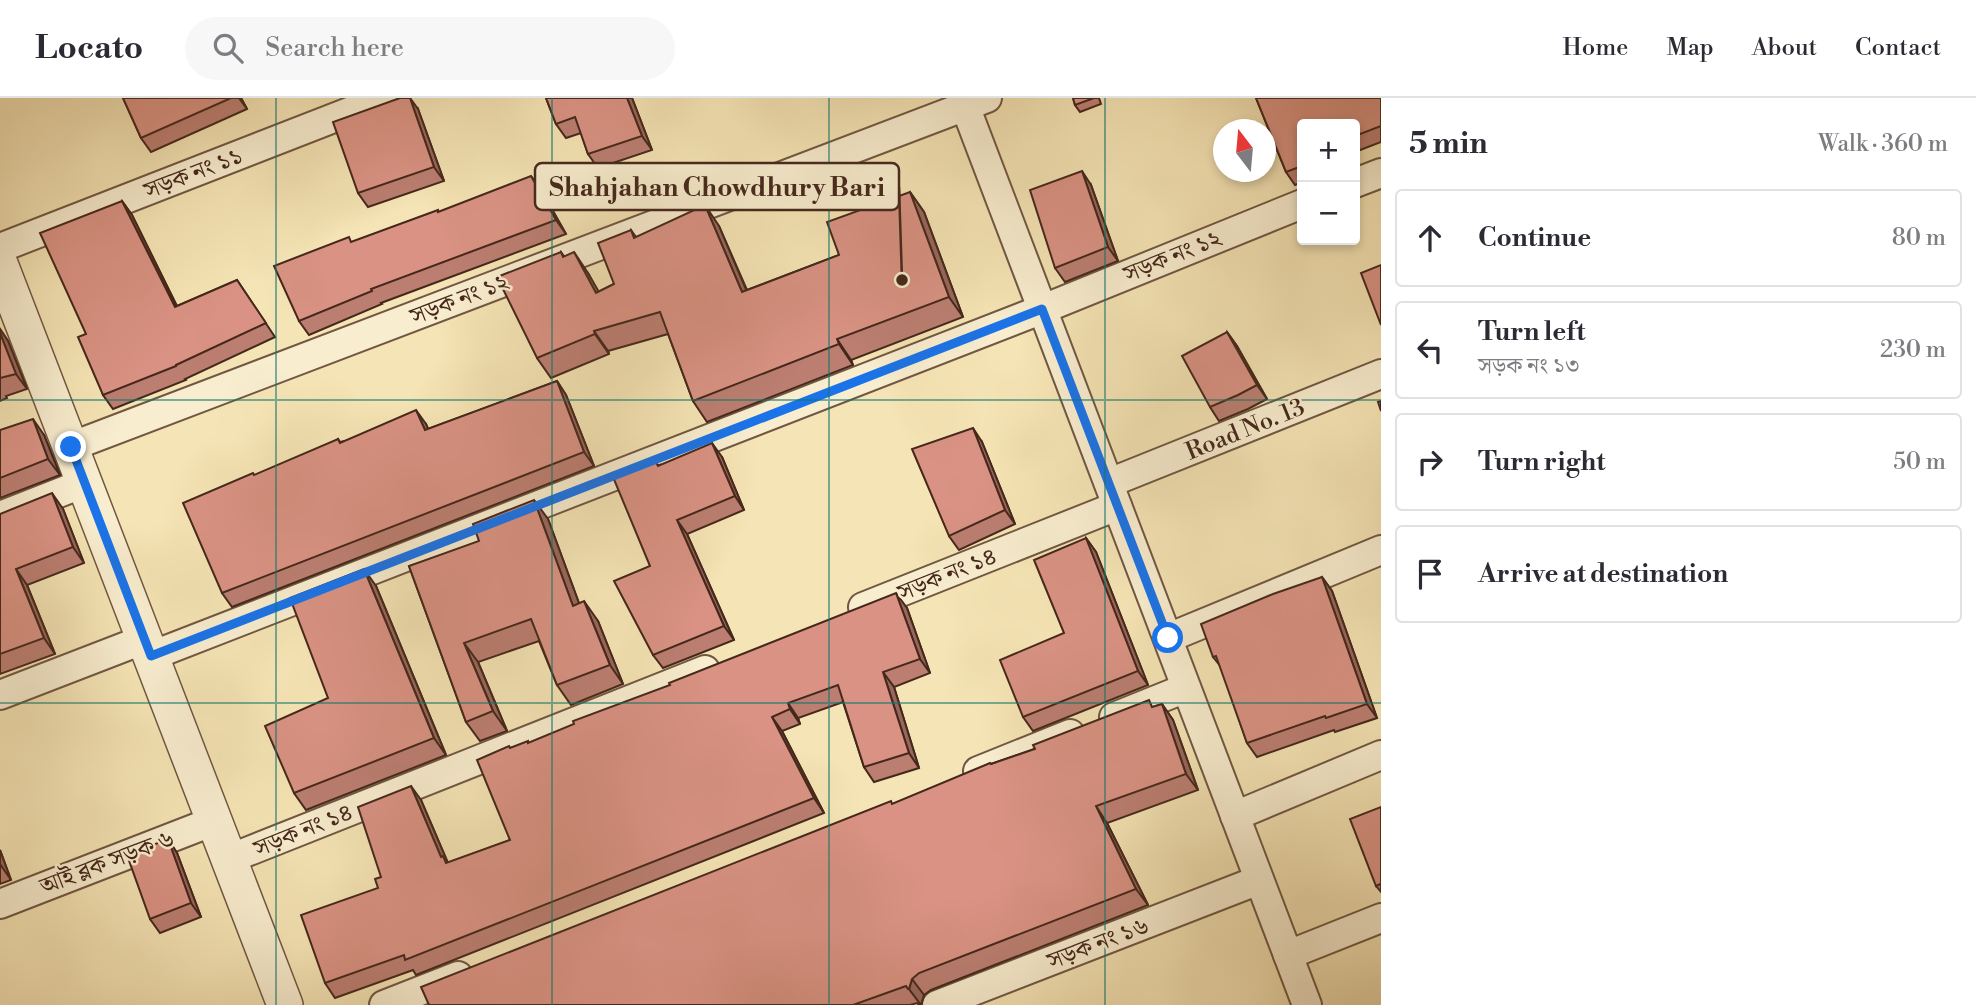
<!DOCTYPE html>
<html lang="en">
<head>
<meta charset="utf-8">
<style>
	body { margin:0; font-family:"Libre Bodoni","Noto Serif Bengali",serif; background:#f7f7f7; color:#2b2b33 }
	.controls { position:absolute; right:21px; top:21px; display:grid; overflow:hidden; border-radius:7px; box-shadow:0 4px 10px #0003 }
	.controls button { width:63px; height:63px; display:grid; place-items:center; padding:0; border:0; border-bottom:2px solid #e1e1e2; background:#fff; color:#2b2b33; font:35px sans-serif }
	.compass { position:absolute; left:1213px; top:21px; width:63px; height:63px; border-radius:50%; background:#fff; box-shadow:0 4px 10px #0003; rotate:344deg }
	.stop { position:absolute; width:21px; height:21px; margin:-16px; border:5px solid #1a73e8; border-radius:50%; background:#fff }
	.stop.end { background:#1a73e8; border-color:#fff; box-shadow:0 2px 7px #0008 }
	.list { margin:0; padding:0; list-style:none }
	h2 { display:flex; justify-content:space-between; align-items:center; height:91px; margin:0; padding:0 28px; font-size:30px }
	h2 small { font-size:23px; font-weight:400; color:#7c7c81 }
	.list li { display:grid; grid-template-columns:46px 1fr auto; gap:21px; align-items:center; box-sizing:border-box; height:98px; margin:0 14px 14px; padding:0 14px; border:2px solid #e1e1e2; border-radius:7px }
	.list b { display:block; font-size:26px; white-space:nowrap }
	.list p { margin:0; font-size:23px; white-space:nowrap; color:#7c7c81 }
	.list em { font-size:23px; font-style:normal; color:#7c7c81 }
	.icon { flex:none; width:38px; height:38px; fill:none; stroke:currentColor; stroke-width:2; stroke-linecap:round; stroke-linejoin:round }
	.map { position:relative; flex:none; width:1381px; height:907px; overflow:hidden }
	header { display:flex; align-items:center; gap:42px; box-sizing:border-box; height:98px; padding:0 35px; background:#fff; border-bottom:2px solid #e1e1e2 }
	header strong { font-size:33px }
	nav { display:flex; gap:38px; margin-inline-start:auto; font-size:24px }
	.search { width:490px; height:63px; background:#f7f7f7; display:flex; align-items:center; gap:18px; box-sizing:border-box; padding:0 24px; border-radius:38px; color:#7c7c81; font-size:26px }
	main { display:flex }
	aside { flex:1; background:#fff }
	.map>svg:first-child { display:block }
</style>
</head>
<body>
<header>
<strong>Locato</strong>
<div class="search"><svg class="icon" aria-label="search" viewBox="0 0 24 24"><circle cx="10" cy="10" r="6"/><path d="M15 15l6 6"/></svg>Search here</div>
<nav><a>Home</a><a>Map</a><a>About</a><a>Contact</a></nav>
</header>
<main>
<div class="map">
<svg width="1381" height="907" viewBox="0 0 1381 907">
	<rect width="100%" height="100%" fill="#f5e4b5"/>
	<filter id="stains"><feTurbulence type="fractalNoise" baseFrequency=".00286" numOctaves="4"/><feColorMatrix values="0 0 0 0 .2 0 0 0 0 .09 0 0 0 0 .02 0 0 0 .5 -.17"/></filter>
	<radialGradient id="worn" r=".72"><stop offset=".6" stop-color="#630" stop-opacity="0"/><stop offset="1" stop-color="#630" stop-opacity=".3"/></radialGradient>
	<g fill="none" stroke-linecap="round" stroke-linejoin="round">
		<g stroke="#715742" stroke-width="32">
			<g id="minor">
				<path d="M962 0 1307 907"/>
				<path d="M1355 85 1381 75"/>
				<path d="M0 150 385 0"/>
				<path d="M70 349 987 0"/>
				<path d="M1109 385 1381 276"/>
				<path d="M0 418 84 385"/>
				<path d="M863 509 1117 408"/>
				<path d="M1168 540 1381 452"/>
				<path d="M151 558 1043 211 1302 106"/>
				<path d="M0 597 145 541"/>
				<path d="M1114 619 1186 590"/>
				<path d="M978 673 1070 636"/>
				<path d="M1235 718 1381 657"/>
				<path d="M229 761 705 572"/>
				<path d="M0 806 214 723"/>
				<path d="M1288 857 1381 820"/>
				<path d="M384 907 458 878"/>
				<path d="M937 907 1259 782"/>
			</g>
		</g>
		<g stroke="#715742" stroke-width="38">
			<path id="tertiary" d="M0 166 285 907"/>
		</g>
		<use href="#minor" stroke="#f8edcf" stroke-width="28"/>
		<use href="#tertiary" stroke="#f8edcf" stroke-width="35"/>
	</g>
	<g fill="#bb7e71" stroke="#45281c" stroke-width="2">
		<path d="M123 0H241L247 11 151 54 141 40Z"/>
		<path d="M546 0H632L652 52 598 70 588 56 581 35 566 40 556 26Z"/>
		<path d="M1073 0H1099L1101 6 1080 14 1075 7Z"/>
		<path d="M1256 0H1381V44L1355 54V26H1302V84L1295 87 1286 74Z"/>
		<path d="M418 11 444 83 368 109 358 95Z"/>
		<path d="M1091 87 1118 163 1065 184 1055 170Z"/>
		<path d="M541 92 566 136 381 205 382 206 309 237 299 223 352 144 439 114Z"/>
		<path d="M910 94 924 114 963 219 851 262 853 267 707 324 693 303 668 236 608 253 609 256 551 280 537 260 561 154 564 158 588 175 598 194 614 186 631 132 636 139 719 128 747 192 839 157Z"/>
		<path d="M122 103 132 117 177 208 237 182 275 239 185 281 186 282 113 311 103 297 86 236Z"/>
		<path d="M0 231 8 243 27 291 6 298 7 300 0 303Z"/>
		<path d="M1227 234 1237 248 1267 301 1248 311 1219 323 1210 309Z"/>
		<path d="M557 283 566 297 594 368 232 509 222 495 338 341 340 344 426 326 428 331Z"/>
		<path d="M0 332 44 337 60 377 0 400Z"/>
		<path d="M982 344 1015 426 959 452 949 438Z"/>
		<path d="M722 359 744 412 687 436 734 542 663 570 653 557 650 468 659 367Z"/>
		<path d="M63 411 84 465 27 487 55 556 0 576V416Z"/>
		<path d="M548 421 579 505 598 523 623 586 571 607 557 587 539 543 478 564 507 633 480 643 466 624 409 468Z"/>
		<path d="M1086 440 1096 454 1148 587 1033 633 1023 619 1064 535Z"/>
		<path d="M1322 479 1332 493 1377 620 1335 634 1334 632 1257 659 1247 645 1221 569 1213 559Z"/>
		<path d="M376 488 446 657 306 712 294 695 328 600Z"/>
		<path d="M907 510 930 575 894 589 919 670 874 684 864 669 843 604 798 620 800 626 782 633 824 715 416 877 413 872 335 900 325 885 378 790 381 779 421 702 448 765 510 742V650L529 645Z"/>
		<path d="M1162 606 1173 622 1198 692 1107 725 1148 807 931 892 924 897 921 907H919L917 905 910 907H429L893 706 991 666Z"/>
		<path d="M1381 709V794L1376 788Z"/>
		<path d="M168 741 177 755 201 819 160 835 150 821Z"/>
		<path d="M0 752 11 782 0 786Z"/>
	</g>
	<g fill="#98665c" stroke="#45281c" stroke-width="2">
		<path d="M239 0H241L247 11Z"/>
		<path d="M410 0 418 11 444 83 434 69Z"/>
		<path d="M627 0H632L652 52 642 38Z"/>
		<path d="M1082 73 1091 87 1118 163 1108 149Z"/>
		<path d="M531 78 541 92 566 136 556 122Z"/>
		<path d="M910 94 924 114 963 219 949 199Z"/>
		<path d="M122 103 132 117 184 223 175 209Z"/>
		<path d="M705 107 719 128 756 215 742 194Z"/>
		<path d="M574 154 588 175 611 215 596 195Z"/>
		<path d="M0 231 8 243 27 291 16 276 0 235Z"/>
		<path d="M594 233 608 253 609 256 595 236Z"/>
		<path d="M1227 234 1237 248 1267 301 1257 287Z"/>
		<path d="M837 241 851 262 853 267 839 246Z"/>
		<path d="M557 283 566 297 594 368 584 354Z"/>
		<path d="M416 312 426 326 435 346 425 332Z"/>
		<path d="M33 321 44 337 60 377 48 361Z"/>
		<path d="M973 330 982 344 1015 426 1005 412Z"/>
		<path d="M712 345 722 359 744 412 735 398Z"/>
		<path d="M52 395 63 411 84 465 73 449Z"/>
		<path d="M534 402 548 421 587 527 573 508Z"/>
		<path d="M677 422 687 436 734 542 724 528Z"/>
		<path d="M1086 440 1096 454 1148 587 1138 573Z"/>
		<path d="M16 471 27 487 55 556 44 540Z"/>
		<path d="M364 471 376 488 446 657 434 640Z"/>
		<path d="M1322 479 1332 493 1377 620 1367 606Z"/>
		<path d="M896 495 907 510 930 575 920 561Z"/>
		<path d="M584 503 598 523 623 586 610 567Z"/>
		<path d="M464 545 478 564 507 633 493 613Z"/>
		<path d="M883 574 894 589 919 670 909 655Z"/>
		<path d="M788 605 798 620 800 626 790 611Z"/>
		<path d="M1162 606 1173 622 1198 692 1186 676Z"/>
		<path d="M772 619 782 633 824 715 814 700Z"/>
		<path d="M411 688 421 702 447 763 453 773 456 780 441 759Z"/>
		<path d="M1096 708 1107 725 1148 807 1136 791Z"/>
		<path d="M168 741 177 755 201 819 191 805Z"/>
		<path d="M0 752 11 782 0 766Z"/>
		<path d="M912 881 924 897 921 907 909 891Z"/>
	</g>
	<g fill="#d99283" stroke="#45281c" stroke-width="2">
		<path d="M123 0H231L141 40Z"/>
		<path d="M400 0H410L434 69 358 95 333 24Z"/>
		<path d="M546 0H627L642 38 588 56 575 19 556 26Z"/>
		<path d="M1073 0H1094L1075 7Z"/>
		<path d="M1256 0H1381V28L1355 38V26H1302V68L1286 74Z"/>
		<path d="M1082 73 1108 149 1055 170 1030 92Z"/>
		<path d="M531 78 556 122 371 191 372 193 299 223 274 168 349 139 351 144 438 112V114Z"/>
		<path d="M910 94 949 199 837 241 839 246 693 303 660 214 594 233 595 236 537 260 497 179 561 154 563 159 574 154 596 195 614 186 598 145 631 132 634 140 705 107 742 194 839 157 827 124Z"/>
		<path d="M122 103 175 209 237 182 266 225 176 267V268L103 297 78 239 86 236 40 135Z"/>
		<path d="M1381 167V227L1361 175Z"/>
		<path d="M1227 234 1257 287 1238 297 1210 309 1182 258Z"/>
		<path d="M0 235 16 276 0 280Z"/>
		<path d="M557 283 584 354 222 495 183 405 253 375 254 377 338 341 340 345 416 312 425 332Z"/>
		<path d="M1381 303V313L1378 304Z"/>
		<path d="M33 321 48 361 0 380V332Z"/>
		<path d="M973 330 1005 412 949 438 912 351Z"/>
		<path d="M712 345 735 398 677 422 724 528 653 557 614 483 650 468 613 379 655 362 658 368Z"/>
		<path d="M52 395 73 449 16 471 44 540 0 556V416Z"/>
		<path d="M534 402 573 508 584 503 610 567 557 587 531 521 464 545 493 613 466 624 409 468 479 443 473 426Z"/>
		<path d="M1086 440 1138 573 1023 619 1000 562 1064 535 1034 462Z"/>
		<path d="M364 471 434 640 294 695 265 628 328 600 290 500Z"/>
		<path d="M1322 479 1367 606 1326 620 1325 618 1247 645 1216 558 1213 559 1201 526 1273 496Z"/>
		<path d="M896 495 920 561 883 574 909 655 864 669 838 587 788 605 790 611 772 619 814 700 405 862 404 857 325 885 301 817 378 790 375 781 381 779 358 709 411 688 441 759 443 758 446 765 510 742 477 662 509 648 510 650 528 643V645L574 626 573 623 670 587 669 585Z"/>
		<path d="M1149 602 1152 609 1162 606 1186 676 1096 708 1136 791 919 875 912 881 909 891H908L906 888 853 907H429L421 889 891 703 892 706 990 665 991 666 1035 651 1033 647Z"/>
		<path d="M1381 709V788L1380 786 1376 788 1350 721Z"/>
		<path d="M168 741 191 805 150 821 127 757Z"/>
	</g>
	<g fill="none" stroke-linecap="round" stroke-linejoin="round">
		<path stroke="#1a73e8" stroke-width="9" d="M71 349 151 558 1042 211 1168 540"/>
	</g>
	<path fill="none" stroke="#0f766e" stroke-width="2" stroke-opacity="0.55" d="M276 0V907M552 0V907M829 0V907M1105 0V907M0 302H1381M0 605H1381"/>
	<g text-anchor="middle" stroke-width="5" stroke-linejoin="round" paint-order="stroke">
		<g font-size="24" fill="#45281c" stroke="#f8edcf">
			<text transform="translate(193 75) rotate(-21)" y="8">সড়ক নং ১১</text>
			<text transform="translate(1172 158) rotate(-22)" y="8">সড়ক নং ১২</text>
			<text transform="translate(459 201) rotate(-21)" y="8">সড়ক নং ১২</text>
			<text transform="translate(1245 331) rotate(-22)" y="8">Road No. 13</text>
			<text transform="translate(947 476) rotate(-22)" y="8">সড়ক নং ১৪</text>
			<text transform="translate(303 732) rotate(-22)" y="8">সড়ক নং ১৪</text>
			<text transform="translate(107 764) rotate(-21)" y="8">আই ব্লক সড়ক ৬</text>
			<text transform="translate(1098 845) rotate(-21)" y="8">সড়ক নং ১৬</text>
		</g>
	</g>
	<path fill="none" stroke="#45281c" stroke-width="2.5" d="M902 182L899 89"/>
	<circle fill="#45281c" stroke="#f8edcf" stroke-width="2.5" cx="902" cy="182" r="7"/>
	<rect fill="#f8edcf" stroke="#45281c" stroke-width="2.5" x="535" y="65" width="364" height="47" rx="7"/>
	<g font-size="26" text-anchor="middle" font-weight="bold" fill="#45281c">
		<text x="717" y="98">Shahjahan Chowdhury Bari</text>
	</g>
	<rect width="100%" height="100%" filter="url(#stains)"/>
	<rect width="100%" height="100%" fill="url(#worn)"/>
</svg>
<div class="controls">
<button>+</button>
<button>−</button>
</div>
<svg class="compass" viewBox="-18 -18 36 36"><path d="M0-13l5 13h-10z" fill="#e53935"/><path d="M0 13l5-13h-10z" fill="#7c7c81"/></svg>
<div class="stop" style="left:1168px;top:540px"></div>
<div class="stop end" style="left:71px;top:349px"></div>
</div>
<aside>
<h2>5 min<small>Walk · 360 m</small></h2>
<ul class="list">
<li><svg class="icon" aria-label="ahead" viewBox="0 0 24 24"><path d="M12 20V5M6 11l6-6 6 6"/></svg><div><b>Continue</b></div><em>80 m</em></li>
<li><svg class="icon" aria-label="left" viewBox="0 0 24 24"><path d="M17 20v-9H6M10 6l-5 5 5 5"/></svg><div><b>Turn left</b><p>সড়ক নং ১৩</p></div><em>230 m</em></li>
<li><svg class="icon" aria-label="right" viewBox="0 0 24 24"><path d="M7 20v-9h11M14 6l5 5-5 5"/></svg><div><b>Turn right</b></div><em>50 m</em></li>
<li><svg class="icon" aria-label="arrive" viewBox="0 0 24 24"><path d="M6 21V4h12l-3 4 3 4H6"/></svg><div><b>Arrive at destination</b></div></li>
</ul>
</aside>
</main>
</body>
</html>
